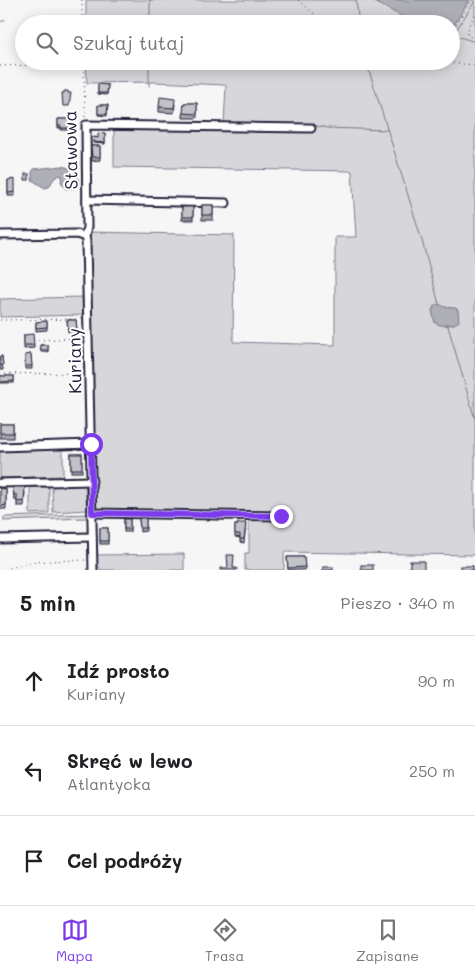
<!DOCTYPE html>
<html lang="pl">
<head>
<meta charset="utf-8">
<style>
	body { margin:0; font-family:Mali,sans-serif; background:#f6f6f6; color:#202124 }
	.stop { position:absolute; width:15px; height:15px; margin:-11px; border:4px solid #7c3aed; border-radius:50%; background:#fff }
	.stop.end { background:#7c3aed; border-color:#fff; box-shadow:0 1px 5px #0008 }
	.list { margin:0; padding:0; list-style:none }
	h2 { display:flex; justify-content:space-between; align-items:center; height:65px; margin:0; padding:0 20px; font-size:21px }
	h2 small { font-size:16px; font-weight:400; color:#757577 }
	.list li { display:grid; grid-template-columns:32px 1fr auto; gap:15px; align-items:center; box-sizing:border-box; height:90px; padding:0 20px; border-top:1px solid #e0e0e0 }
	.list b { display:block; font-size:19px; white-space:nowrap }
	.list p { margin:0; font-size:16px; white-space:nowrap; color:#757577 }
	.list em { font-size:16px; font-style:normal; color:#757577 }
	.icon { flex:none; width:28px; height:28px; fill:none; stroke:currentColor; stroke-width:2; stroke-linecap:round; stroke-linejoin:round }
	.map { position:relative; flex:none; width:475px; height:570px; overflow:hidden }
	.search { position:absolute; background:#fff; box-shadow:0 2px 12px #0003; left:15px; right:15px; top:15px; height:55px; display:flex; align-items:center; gap:12px; box-sizing:border-box; padding:0 18px; border-radius:28px; color:#757577; font-size:19px }
	.sheet { height:335px; background:#fff }
	nav { display:flex; justify-content:space-around; align-items:center; box-sizing:border-box; height:70px; border-top:1px solid #e0e0e0; background:#fff; font-size:14px; color:#757577 }
	nav a { display:grid; justify-items:center; gap:2px }
	nav .on { color:#7c3aed }
	.map>svg:first-child { display:block }
</style>
</head>
<body>
<div class="map">
<svg width="475" height="570" viewBox="0 0 475 570">
	<rect width="100%" height="100%" fill="#f6f6f7"/>
	<filter id="ink" filterUnits="userSpaceOnUse"><feTurbulence type="fractalNoise" baseFrequency=".02" numOctaves="2"/><feDisplacementMap in="SourceGraphic" scale="10" xChannelSelector="R" yChannelSelector="G"/><feConvolveMatrix kernelMatrix="1 2 1 2 8 2 1 2 1" color-interpolation-filters="sRGB"/></filter>
	<g filter="url(#ink)">
		<g fill="#d7d7db" stroke="#7c7c8b">
			<path d="M86 0H475V555L284 552V570H245V553H249V511H95L89 232 234 235 233 342 335 345V237H356L352 171 114 167V121L224 124 226 85 154 82 87 83 86 61H451V24H86Z"/>
			<path d="M84 297 85 315 0 317V299Z"/>
			<path d="M63 449V476L0 478V450Z"/>
			<path d="M85 485 87 510 53 512 52 486Z"/>
			<path d="M30 487H49V513L30 514Z"/>
			<path d="M88 514 87 518 4 521V517Z"/>
			<path d="M184 554V570H101L96 563V555Z"/>
		</g>
		<g fill="#aeaeb7" stroke="#767685">
			<path d="M371 0H469L451 30V24H416Z"/>
			<path d="M62 166 76 170 79 183 77 187 66 189 61 182 62 176 61 175C53 177 53 181 49 187L45 188 32 180V172L34 169Z"/>
			<path d="M439 304 445 307 455 308 458 310 459 321C454 326 441 327 435 323L432 311 434 306Z"/>
		</g>
		<g fill="none" stroke-linecap="round" stroke-linejoin="round">
			<g stroke="#767685" stroke-width="1">
				<path d="M356 0 359 24"/>
				<path d="M0 22 5 20"/>
				<path d="M150 24V0"/>
				<path d="M451 34 475 42"/>
				<path d="M453 35 475 1"/>
				<path d="M366 61 421 237 439 304"/>
				<path d="M149 86V61"/>
				<path d="M312 125 327 128 387 130"/>
				<path d="M447 323 475 419"/>
			</g>
			<g stroke="#22223b" stroke-width="11">
				<g id="minor">
					<path d="M87 200 226 203"/>
					<path d="M0 235 77 234 85 237 86 241 93 570"/>
					<path d="M85 237 87 227 86 125 311 128"/>
					<path d="M0 447 91 444"/>
					<path d="M0 483 92 481"/>
					<path d="M92 513 281 516"/>
					<path d="M0 539 92 537"/>
				</g>
			</g>
			<g stroke="#22223b" stroke-width="1" stroke-dasharray="1 4" stroke-linecap="butt">
				<path d="M82 0V24"/>
				<path d="M298 0 326 24"/>
				<path d="M475 15 469 25 467 35 475 39"/>
				<path d="M451 33 471 0"/>
				<path d="M84 61 85 118"/>
				<path d="M423 61 475 65"/>
				<path d="M0 66 84 64"/>
				<path d="M0 320 81 319"/>
				<path d="M38 340 81 338"/>
				<path d="M0 374 82 373"/>
				<path d="M5 570C30 559 60 561 87 560"/>
			</g>
			<use href="#minor" stroke="#fff" stroke-width="7"/>
		</g>
		<g fill="#a7a7ad" stroke="#22223b">
			<path d="M98 84 108 85 107 95 98 94Z"/>
			<path d="M184 103H197V118H183Z"/>
			<path d="M175 104 174 113 159 112V107Z"/>
			<path d="M98 105H108L107 116 98 115Z"/>
			<path d="M58 119H71V124H70V130H61V128H58Z"/>
			<path d="M105 134V144L93 143 94 137 98 138Z"/>
			<path d="M91 146H100V160L92 161Z"/>
			<path d="M8 180 15 192V196H8Z"/>
			<rect x="202" y="205" width="11" height="15"/>
			<rect x="182" y="207" width="11" height="13"/>
			<path d="M67 320H76L77 332H68Z"/>
			<path d="M47 321V330L36 331V322Z"/>
			<path d="M24 335 34 345V348L24 349Z"/>
			<path d="M40 345H48V352H41Z"/>
			<path d="M31 354 32 369H25V355Z"/>
			<path d="M0 356H2L3 370H0Z"/>
			<rect x="0" y="376" width="14" height="7"/>
			<rect x="0" y="424" width="13" height="14"/>
			<rect x="71" y="454" width="11" height="18"/>
			<path d="M13 487 25 492 24 506H17V500H14Z"/>
			<path d="M0 488 6 489V509H0Z"/>
			<path d="M139 518H146V531L140 532Z"/>
			<rect x="124" y="519" width="6" height="13"/>
			<path d="M246 523 244 543 240 542V538L235 537V525Z"/>
			<rect x="100" y="528" width="8" height="16"/>
			<path d="M287 557H304L305 570H288Z"/>
		</g>
		<g fill="#c2c2c9" stroke="#22223b">
			<path d="M98 84 108 85 107 93H98Z"/>
			<path d="M64 91H68V93H71L69 106H63L62 93H64Z"/>
			<path d="M160 97 175 99 174 108 159 107Z"/>
			<path d="M184 103H197V114L183 113Z"/>
			<path d="M98 105H108L107 114H98Z"/>
			<path d="M58 119H71V122H70V128H61V126H58Z"/>
			<path d="M98 133 105 134V143L93 142 94 137 98 138Z"/>
			<path d="M91 146H100V157H92Z"/>
			<rect x="25" y="174" width="4" height="6"/>
			<path d="M15 179V192L8 193V180Z"/>
			<rect x="202" y="205" width="11" height="10"/>
			<rect x="182" y="207" width="11" height="10"/>
			<path d="M67 320H76L77 329H68Z"/>
			<path d="M47 321V327L36 328V322Z"/>
			<path d="M33 334 34 345H24V335Z"/>
			<path d="M40 345H48V350H41Z"/>
			<path d="M31 354 32 366H25V355Z"/>
			<path d="M0 356H2L3 365H0Z"/>
			<path d="M0 376H14V381L0 382Z"/>
			<rect x="0" y="424" width="13" height="9"/>
			<rect x="71" y="454" width="11" height="15"/>
			<path d="M13 487H25L24 501 17 502V495H14Z"/>
			<path d="M0 488 6 489V505L0 506Z"/>
			<path d="M139 518H146V528H140Z"/>
			<rect x="124" y="519" width="6" height="10"/>
			<path d="M238 523H246L244 539H240V534H235V525H238Z"/>
			<rect x="100" y="528" width="8" height="13"/>
			<path d="M227 555H234L233 568H237V570H221V568H228Z"/>
			<path d="M287 557H304L305 567 288 568Z"/>
			<rect x="410" y="561" width="14" height="9"/>
			<rect x="361" y="565" width="12" height="5"/>
			<rect x="460" y="566" width="13" height="4"/>
			<rect x="323" y="567" width="10" height="3"/>
		</g>
	</g>
	<g fill="none" stroke-linecap="round" stroke-linejoin="round" filter="url(#ink)">
		<path stroke="#7c3aed" stroke-width="6" d="M91 444 92 513 281 516"/>
	</g>
	<g text-anchor="middle" stroke-width="4" stroke-linejoin="round" paint-order="stroke">
		<g font-size="18" fill="#22223b" stroke="#fff">
			<text transform="translate(71 150) rotate(-91)" y="6">Stawowa</text>
			<text transform="translate(75 361) rotate(-91)" y="6">Kuriany</text>
		</g>
	</g>
</svg>
<div class="stop" style="left:91px;top:444px"></div>
<div class="stop end" style="left:281px;top:516px"></div>
<div class="search"><svg class="icon" aria-label="search" viewBox="0 0 24 24"><circle cx="10" cy="10" r="6"/><path d="M15 15l6 6"/></svg>Szukaj tutaj</div>
</div>
<section class="sheet">
<h2>5 min<small>Pieszo · 340 m</small></h2>
<ul class="list">
<li><svg class="icon" aria-label="ahead" viewBox="0 0 24 24"><path d="M12 20V5M6 11l6-6 6 6"/></svg><div><b>Idź prosto</b><p>Kuriany</p></div><em>90 m</em></li>
<li><svg class="icon" aria-label="left" viewBox="0 0 24 24"><path d="M17 20v-9H6M10 6l-5 5 5 5"/></svg><div><b>Skręć w lewo</b><p>Atlantycka</p></div><em>250 m</em></li>
<li><svg class="icon" aria-label="arrive" viewBox="0 0 24 24"><path d="M6 21V4h12l-3 4 3 4H6"/></svg><div><b>Cel podróży</b></div></li>
</ul>
</section>
<nav>
<a class="on"><svg class="icon" aria-label="map" viewBox="0 0 24 24"><path d="M3 6l6-2 6 2 6-2v14l-6 2-6-2-6 2zM9 4v14M15 6v14"/></svg>Mapa</a>
<a><svg class="icon" aria-label="directions" viewBox="0 0 24 24"><path d="M12 3l9 9-9 9-9-9zM9 14v-3h6M13 9l2 2-2 2"/></svg>Trasa</a>
<a><svg class="icon" aria-label="saved" viewBox="0 0 24 24"><path d="M7 4h10v16l-5-4-5 4z"/></svg>Zapisane</a>
</nav>
</body>
</html>
